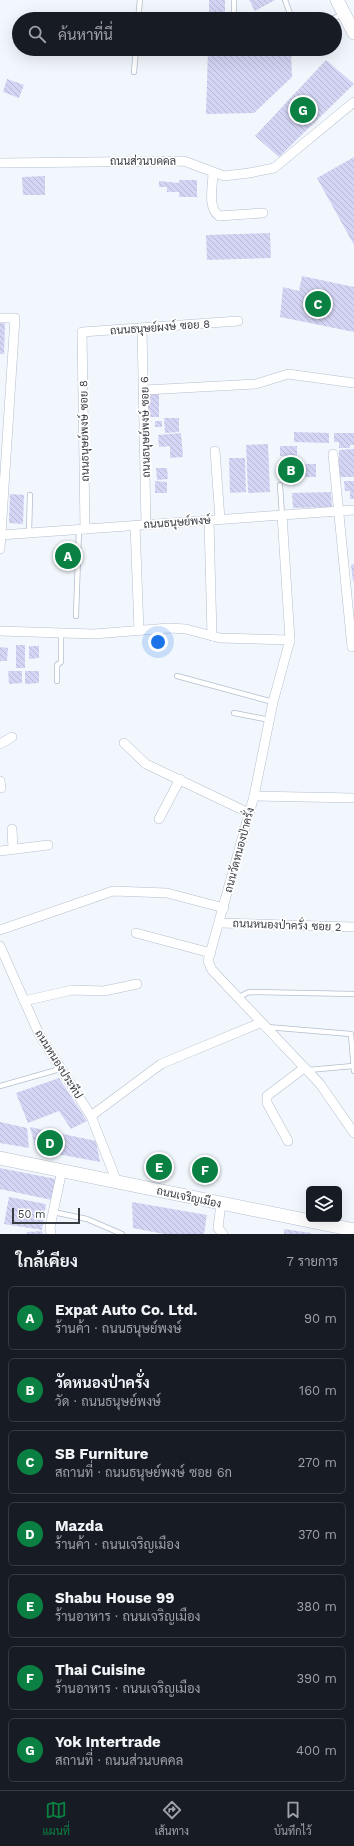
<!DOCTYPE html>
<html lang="th">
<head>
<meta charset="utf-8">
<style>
	body { margin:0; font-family:"Work Sans",Sarabun,sans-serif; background:#242831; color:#f1f3f6 }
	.controls { position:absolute; right:12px; bottom:12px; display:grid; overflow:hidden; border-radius:6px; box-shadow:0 4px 16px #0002 }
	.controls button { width:36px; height:36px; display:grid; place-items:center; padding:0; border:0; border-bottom:1px solid #363941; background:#171b24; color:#f1f3f6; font:20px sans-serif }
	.scale { position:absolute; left:12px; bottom:10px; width:68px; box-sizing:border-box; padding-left:4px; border:2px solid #373b42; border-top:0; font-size:11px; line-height:14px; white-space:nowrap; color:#373b42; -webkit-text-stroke:3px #fff; paint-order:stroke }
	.you { position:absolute; left:158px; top:642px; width:14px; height:14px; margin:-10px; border:3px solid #fff; border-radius:50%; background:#1a73e8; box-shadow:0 0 0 6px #1a73e833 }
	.badge { display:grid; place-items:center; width:26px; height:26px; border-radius:50%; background:#0b8043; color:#fff; font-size:13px; font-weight:700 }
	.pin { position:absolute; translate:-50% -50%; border:2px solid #fff; box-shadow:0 1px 4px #0006 }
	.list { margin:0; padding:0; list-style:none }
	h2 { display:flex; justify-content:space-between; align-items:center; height:52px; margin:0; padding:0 16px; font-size:17px }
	h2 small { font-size:13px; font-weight:400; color:#9ea1a6 }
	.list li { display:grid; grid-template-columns:26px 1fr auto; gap:12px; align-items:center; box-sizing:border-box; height:64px; margin:0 8px 8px; padding:0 8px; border:1px solid #363941; border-radius:6px }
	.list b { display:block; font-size:15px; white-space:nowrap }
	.list p { margin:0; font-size:13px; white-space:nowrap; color:#9ea1a6 }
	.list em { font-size:13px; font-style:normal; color:#9ea1a6 }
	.icon { flex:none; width:22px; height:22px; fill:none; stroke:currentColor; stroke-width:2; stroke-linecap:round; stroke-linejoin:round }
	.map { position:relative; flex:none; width:354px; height:1234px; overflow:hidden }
	.search { position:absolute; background:#171b24; box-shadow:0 4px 16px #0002; left:12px; right:12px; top:12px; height:44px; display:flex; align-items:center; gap:10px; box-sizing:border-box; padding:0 14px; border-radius:22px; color:#9ea1a6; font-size:15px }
	.sheet { height:556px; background:#171b24 }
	nav { display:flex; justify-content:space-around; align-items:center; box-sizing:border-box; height:56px; border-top:1px solid #363941; background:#171b24; font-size:11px; color:#9ea1a6 }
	nav a { display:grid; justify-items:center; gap:2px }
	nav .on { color:#0b8043 }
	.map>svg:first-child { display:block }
</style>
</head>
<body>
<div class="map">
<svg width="354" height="1234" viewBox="0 0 354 1234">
	<defs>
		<pattern id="building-back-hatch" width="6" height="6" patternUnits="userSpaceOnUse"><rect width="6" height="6" fill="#d4d5f4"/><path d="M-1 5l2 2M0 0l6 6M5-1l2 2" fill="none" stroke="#b7b8d2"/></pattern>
	</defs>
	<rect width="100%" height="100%" fill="#f2f7fd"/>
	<g fill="url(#building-back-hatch)">
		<rect x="209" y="0" width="16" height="16"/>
		<path d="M249 0H275L255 11Z"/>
		<path d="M208 49H291L292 77 254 113 206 114Z"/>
		<path d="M326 60 354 84 279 157 255 136Z"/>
		<path d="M7 79 24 85 19 98 3 92Z"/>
		<path d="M354 157V245L317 178Z"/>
		<path d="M45 176V195H23L22 177Z"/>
		<path d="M179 180H197V197H179V192H167V187H159V181L179 183Z"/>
		<path d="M270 233 271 258 207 260 206 235Z"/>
		<path d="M302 276 354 287V332L280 317 283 287 299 291Z"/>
		<path d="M0 323H5L4 354H0Z"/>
		<rect x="147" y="393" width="12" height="24"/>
		<path d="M164 418H179V432L165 433Z"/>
		<rect x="155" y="421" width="7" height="6"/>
		<path d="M294 432 329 433V443L294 442Z"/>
		<path d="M181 433 183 457 170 458V446L159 447 158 435Z"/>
		<path d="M334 433H354V445H350V448H339V442H334Z"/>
		<path d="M268 444 270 492 248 493 246 445Z"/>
		<path d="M280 446H297V457L280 456Z"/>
		<path d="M354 449V477H339V450Z"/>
		<path d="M229 458H245L246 492 230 493Z"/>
		<rect x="282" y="464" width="34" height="13"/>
		<path d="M156 468H167L168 479 157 480Z"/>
		<path d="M155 481 167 482V493H155Z"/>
		<path d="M344 481H354V499H350V491H345Z"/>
		<path d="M331 492 332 507 293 508 292 493Z"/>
		<path d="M10 494 24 495 23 524 9 523Z"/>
		<path d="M354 564V581H353L351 565Z"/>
		<rect x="16" y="645" width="9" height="23"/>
		<path d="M29 646H39V658L29 659Z"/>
		<path d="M0 647 8 648 7 661H0Z"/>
		<path d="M8 671H22V683L9 684Z"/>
		<path d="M25 671H39V683L25 684Z"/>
		<path d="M59 1078 87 1121 71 1129 59 1111 28 1123 16 1093Z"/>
		<path d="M0 1122 27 1128 29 1148 0 1143Z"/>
		<path d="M30 1127 96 1141 100 1162 36 1150Z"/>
		<path d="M0 1168 56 1179 52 1200 0 1189Z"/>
		<path d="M9 1197 46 1204 42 1230 4 1224Z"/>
		<path d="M132 1202 207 1215 204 1234H164L133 1228Z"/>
		<path d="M284 1229 311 1233V1234H284Z"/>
		<path d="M42 1231 43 1234H27V1232Z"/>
	</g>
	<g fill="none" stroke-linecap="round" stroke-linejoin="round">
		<g stroke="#b3bfce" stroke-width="6">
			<g id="lane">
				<path d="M234 0V13"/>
				<path d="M285 0 292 19"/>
				<path d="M138 19 140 0"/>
				<path d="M332 19 343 14"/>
				<path d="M134 72 136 49"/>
				<path d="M280 485 282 515"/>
				<path d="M29 533 30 495"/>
				<path d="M76 616 79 529"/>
				<path d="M177 676 273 702"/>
				<path d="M57 681V665L61 662V633"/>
				<path d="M234 713 270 720"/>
				<path d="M237 998 249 992 354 994"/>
				<path d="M267 1027 351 1034 354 1071"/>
				<path d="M308 1070 353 1066"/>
				<path d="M0 1086 60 1069"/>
				<path d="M53 1212 87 1219 122 1234"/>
			</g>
		</g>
		<g stroke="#b3bfce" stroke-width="10">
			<g id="street">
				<path d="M0 163 184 161 224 176 249 173 274 168 354 102"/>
				<path d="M213 172C213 186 207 207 219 216L263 213"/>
				<path d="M0 318H15L0 549"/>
				<path d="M142 329 146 525"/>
				<path d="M145 390 256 384 288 374 354 383"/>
				<path d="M215 451 220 519"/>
				<path d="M333 454 352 647"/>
				<path d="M282 515 290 640 273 702 254 796 208 961 212 970 320 1084 354 1133"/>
				<path d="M209 520 212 636"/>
				<path d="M135 525 139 630"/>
				<path d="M85 529 82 332 238 321"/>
				<path d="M0 535 354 510"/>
				<path d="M0 631 94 634 169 628 186 629 220 638 290 640"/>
				<path d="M124 743 146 764 249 813"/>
				<path d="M0 744 12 737"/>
				<path d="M0 781 1 788"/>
				<path d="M254 796 354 798"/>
				<path d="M159 819 180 779"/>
				<path d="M12 829 13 849"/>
				<path d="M0 851 48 845"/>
				<path d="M219 923 354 927"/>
				<path d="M0 930 113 891 167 893 224 908"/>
				<path d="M136 933 211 953"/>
				<path d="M0 946 39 1034 91 1116 117 1182"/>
				<path d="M24 1001 72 990 104 991 137 984"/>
				<path d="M91 1116 161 1064 260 1023"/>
				<path d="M288 1141 267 1103V1096L304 1068"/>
				<path d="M221 1203 218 1228 223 1234"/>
				<path d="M51 1234 50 1227 62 1170"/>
			</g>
		</g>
		<g stroke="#b3bfce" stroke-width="14">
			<g id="secondary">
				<path d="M337 0 354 33"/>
				<path d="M0 1158 354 1230"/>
			</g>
		</g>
		<use href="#lane" stroke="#fff" stroke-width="4.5"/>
		<use href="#street" stroke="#fff" stroke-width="9"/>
		<use href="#secondary" stroke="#fff" stroke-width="13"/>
	</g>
	<g text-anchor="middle" stroke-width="3.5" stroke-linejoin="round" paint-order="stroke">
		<g font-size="11" fill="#373b42" stroke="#fff">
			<text x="143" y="165">ถนนส่วนบคคล</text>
			<text transform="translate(160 327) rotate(-4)" y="4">ถนนธนุษย์ผงษ์ ซอย 8</text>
			<text transform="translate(145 427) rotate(-91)" y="4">ถนนธนุษย์พงษ์ ซอย 6</text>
			<text transform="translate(84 431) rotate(-91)" y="4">ถนนธนุษย์พงษ์ ซอย 8</text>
			<text transform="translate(177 522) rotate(-4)" y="4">ถนนธนุษย์พงษ์</text>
			<text transform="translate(239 850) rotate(-75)" y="4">ถนนวัดหนองป่าครั่ง</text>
			<text transform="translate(287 925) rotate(2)" y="4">ถนนหนองป่าครั่ง ซอย 2</text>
			<text transform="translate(59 1064) rotate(58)" y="4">ถนนหนองประทีป</text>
			<text transform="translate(189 1197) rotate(12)" y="4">ถนนเจริญเมือง</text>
		</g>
	</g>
</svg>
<div class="controls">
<button><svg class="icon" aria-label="layers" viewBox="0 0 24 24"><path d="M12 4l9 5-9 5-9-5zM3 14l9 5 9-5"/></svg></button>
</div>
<div class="scale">50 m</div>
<div class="you"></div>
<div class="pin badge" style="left:68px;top:556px">A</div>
<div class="pin badge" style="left:291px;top:470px">B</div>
<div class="pin badge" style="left:318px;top:304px">C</div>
<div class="pin badge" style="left:50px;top:1143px">D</div>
<div class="pin badge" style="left:159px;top:1167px">E</div>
<div class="pin badge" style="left:205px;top:1170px">F</div>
<div class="pin badge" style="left:303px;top:110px">G</div>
<div class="search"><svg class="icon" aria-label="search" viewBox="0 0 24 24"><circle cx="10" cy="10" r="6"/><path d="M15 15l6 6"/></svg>ค้นหาที่นี่</div>
</div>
<section class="sheet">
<h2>ใกล้เคียง<small>7 รายการ</small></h2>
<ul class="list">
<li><span class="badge">A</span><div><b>Expat Auto Co. Ltd.</b><p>ร้านค้า · ถนนธนุษย์พงษ์</p></div><em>90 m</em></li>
<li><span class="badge">B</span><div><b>วัดหนองป่าครั่ง</b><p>วัด · ถนนธนุษย์พงษ์</p></div><em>160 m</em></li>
<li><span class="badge">C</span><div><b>SB Furniture</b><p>สถานที่ · ถนนธนุษย์พงษ์ ซอย 6ก</p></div><em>270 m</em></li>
<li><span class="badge">D</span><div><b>Mazda</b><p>ร้านค้า · ถนนเจริญเมือง</p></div><em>370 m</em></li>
<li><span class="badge">E</span><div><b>Shabu House 99</b><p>ร้านอาหาร · ถนนเจริญเมือง</p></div><em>380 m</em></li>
<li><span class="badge">F</span><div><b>Thai Cuisine</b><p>ร้านอาหาร · ถนนเจริญเมือง</p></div><em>390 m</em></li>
<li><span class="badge">G</span><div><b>Yok Intertrade</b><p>สถานที่ · ถนนส่วนบคคล</p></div><em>400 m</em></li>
</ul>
</section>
<nav>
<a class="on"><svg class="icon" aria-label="map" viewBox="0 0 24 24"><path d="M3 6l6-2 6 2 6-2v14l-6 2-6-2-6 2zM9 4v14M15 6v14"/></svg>แผนที่</a>
<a><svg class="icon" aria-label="directions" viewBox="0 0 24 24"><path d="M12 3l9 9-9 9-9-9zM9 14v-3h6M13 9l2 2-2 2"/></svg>เส้นทาง</a>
<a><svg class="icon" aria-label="saved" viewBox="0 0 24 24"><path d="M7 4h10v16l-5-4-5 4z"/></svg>บันทึกไว้</a>
</nav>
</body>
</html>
